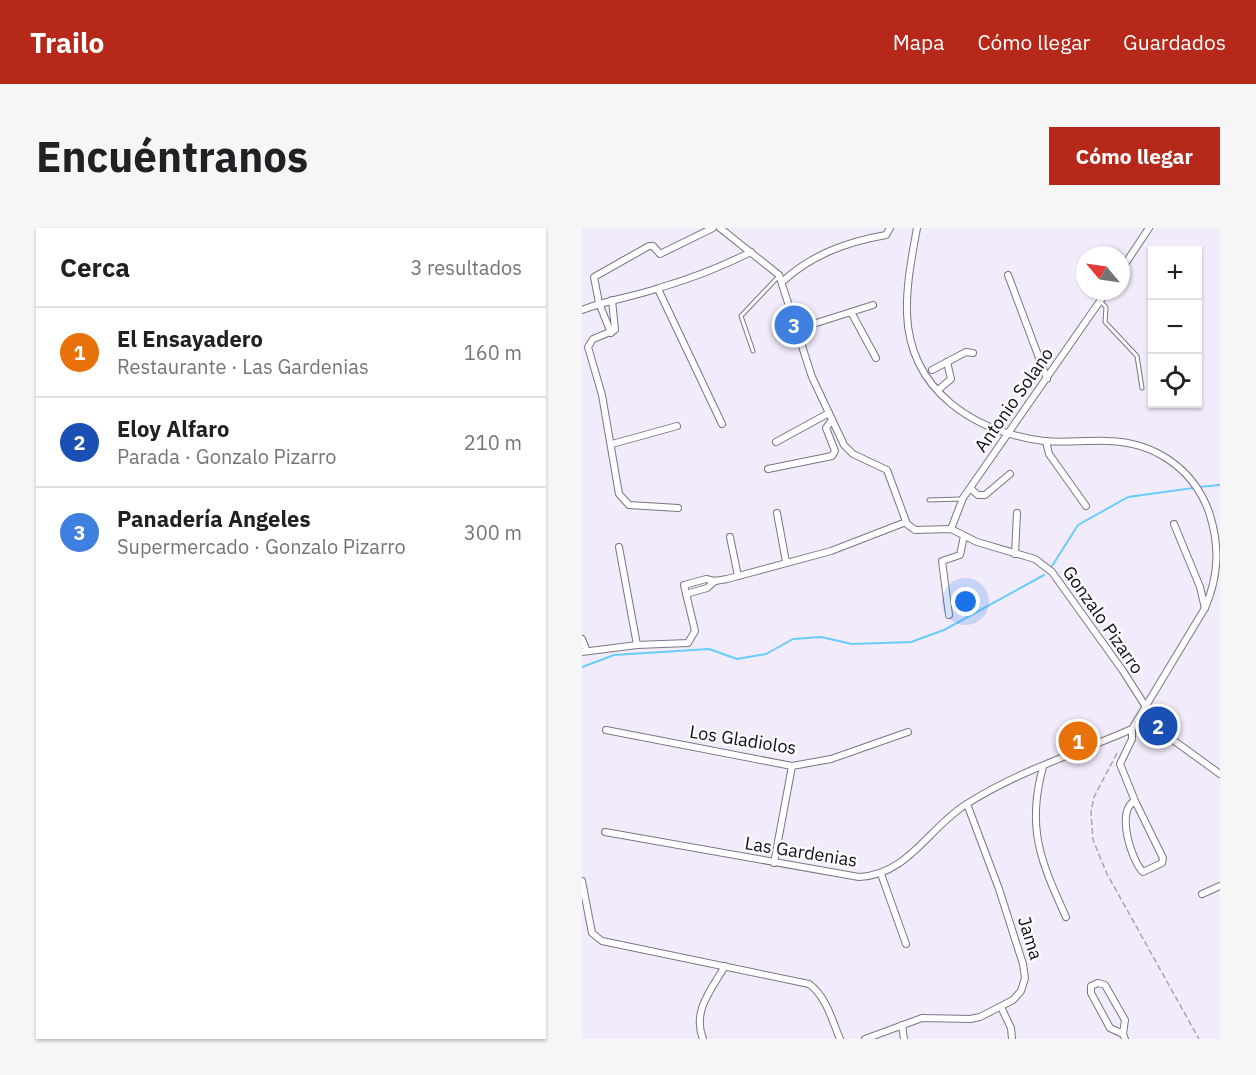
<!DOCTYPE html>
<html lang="es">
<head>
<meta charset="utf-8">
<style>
	body { margin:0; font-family:"IBM Plex Sans",sans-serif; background:#f6f6f6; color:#202124 }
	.controls { position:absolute; right:18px; top:18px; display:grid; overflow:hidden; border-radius:0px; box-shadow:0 2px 4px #0004 }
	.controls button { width:54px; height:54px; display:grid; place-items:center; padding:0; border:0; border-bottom:2px solid #e0e0e0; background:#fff; color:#202124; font:30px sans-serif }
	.compass { position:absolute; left:494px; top:18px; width:54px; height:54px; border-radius:50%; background:#fff; box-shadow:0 2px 4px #0004; rotate:299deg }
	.you { position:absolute; left:384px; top:374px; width:21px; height:21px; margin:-15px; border:4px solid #fff; border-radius:50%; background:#1a73e8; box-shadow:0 0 0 9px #1a73e833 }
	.badge { display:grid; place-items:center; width:39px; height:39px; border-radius:50%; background:#b6281a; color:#fff; font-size:20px; font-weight:700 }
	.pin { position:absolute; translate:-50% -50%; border:3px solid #fff; box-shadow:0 2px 6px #0006 }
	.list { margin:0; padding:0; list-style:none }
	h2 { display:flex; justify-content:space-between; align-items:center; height:78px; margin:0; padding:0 24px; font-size:26px }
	h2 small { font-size:20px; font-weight:400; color:#757577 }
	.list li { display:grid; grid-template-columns:39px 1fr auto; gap:18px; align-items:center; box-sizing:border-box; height:90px; padding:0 24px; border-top:2px solid #e0e0e0 }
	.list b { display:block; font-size:22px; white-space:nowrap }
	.list p { margin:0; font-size:20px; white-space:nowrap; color:#757577 }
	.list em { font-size:20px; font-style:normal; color:#757577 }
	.icon { flex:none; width:33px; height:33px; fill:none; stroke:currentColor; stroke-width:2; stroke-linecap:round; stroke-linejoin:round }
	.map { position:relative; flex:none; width:638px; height:811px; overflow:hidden; border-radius:0px }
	header { display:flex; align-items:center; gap:36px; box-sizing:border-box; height:84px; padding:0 30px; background:#b6281a; color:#fff }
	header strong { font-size:28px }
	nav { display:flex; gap:33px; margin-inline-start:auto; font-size:21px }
	.intro { display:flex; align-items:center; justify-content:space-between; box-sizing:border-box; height:144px; padding:0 36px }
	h1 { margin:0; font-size:42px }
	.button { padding:15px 27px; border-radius:0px; background:#b6281a; color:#fff; font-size:21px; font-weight:700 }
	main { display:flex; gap:36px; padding:0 36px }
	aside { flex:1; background:#fff; border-radius:0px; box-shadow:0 2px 4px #0004 }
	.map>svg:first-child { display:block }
</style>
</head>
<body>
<header>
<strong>Trailo</strong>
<nav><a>Mapa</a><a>Cómo llegar</a><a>Guardados</a></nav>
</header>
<div class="intro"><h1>Encuéntranos</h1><a class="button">Cómo llegar</a></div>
<main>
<aside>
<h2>Cerca<small>3 resultados</small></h2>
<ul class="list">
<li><span class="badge" style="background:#e8710a">1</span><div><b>El Ensayadero</b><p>Restaurante · Las Gardenias</p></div><em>160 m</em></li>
<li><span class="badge" style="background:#1a4fb4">2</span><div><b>Eloy Alfaro</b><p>Parada · Gonzalo Pizarro</p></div><em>210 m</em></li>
<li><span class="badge" style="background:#3f7fe0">3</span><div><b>Panadería Angeles</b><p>Supermercado · Gonzalo Pizarro</p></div><em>300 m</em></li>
</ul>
</aside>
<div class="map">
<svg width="638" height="811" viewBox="0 0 638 811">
	<rect width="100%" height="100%" fill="#f2ebfb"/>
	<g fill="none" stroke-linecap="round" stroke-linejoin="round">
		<g stroke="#67cdfe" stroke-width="2">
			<path d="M617 259 638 257"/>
			<path d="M470 338 496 297 546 269 611 260"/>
			<path d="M0 439 32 427 127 421 155 431 184 426 211 411 239 409 270 416 329 414 362 402 462 347"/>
		</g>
		<g stroke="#7c7584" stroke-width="5">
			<g id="service">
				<path d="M518 73 524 79 523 94 555 128 560 160"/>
				<path d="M171 123 159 88 196 49"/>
				<path d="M347 272 379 271"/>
			</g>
		</g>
		<g stroke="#7c7584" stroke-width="8">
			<g id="minor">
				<path d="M138 0 197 47 230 149 262 217 271 226 305 242 325 296 333 302 369 301 395 314 453 331 470 344 541 443 580 504 638 546"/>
				<path d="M335 0C330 28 324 57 325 86 328 163 392 204 462 213 483 215 505 212 526 213 572 214 611 240 627 284 638 318 637 347 623 380L550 501V511L538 536 553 573 581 630 580 635 561 644C550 634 533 582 553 573"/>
				<path d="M539 42 567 0"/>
				<path d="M426 47 465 151"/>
				<path d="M200 54C229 27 264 14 304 7L308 0"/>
				<path d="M76 61 140 196"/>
				<path d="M30 72 33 102 11 111 6 119 20 167 37 266 47 277 96 280"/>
				<path d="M0 82C25 72 51 69 77 60 108 51 139 39 169 24"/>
				<path d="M269 84 291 77"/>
				<path d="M212 102 269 84 294 130"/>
				<path d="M29 105 17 75 12 49 67 18H71L78 26 131 0"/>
				<path d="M350 142 384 124 391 125"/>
				<path d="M356 162 369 151 365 134"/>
				<path d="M464 213 467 226 504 278"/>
				<path d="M194 214 247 185"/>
				<path d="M30 216 95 198"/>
				<path d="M186 241 250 228 253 223 244 200 250 192"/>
				<path d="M389 261 396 267H403L428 246"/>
				<path d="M195 285 204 334"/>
				<path d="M592 296 618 359 623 380"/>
				<path d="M369 301 381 270 525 63"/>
				<path d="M148 309 156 348"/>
				<path d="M37 319 55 417"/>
				<path d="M433 326 435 285"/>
				<path d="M104 366 125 360 133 353"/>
				<path d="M367 387 360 333 378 327 382 308"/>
				<path d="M0 411 4 421"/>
				<path d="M0 424 55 417 106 415 113 403 102 357 124 351 133 353 145 351 249 323 324 294"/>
				<path d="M24 502 210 538 249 531 326 504"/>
				<path d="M461 539C444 600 459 634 484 689"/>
				<path d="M23 604 277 649C325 647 346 601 383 577 434 544 495 525 550 501"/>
				<path d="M192 635 210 538"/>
				<path d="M299 646 324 716"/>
				<path d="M0 653 10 705 20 713 227 756C244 768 250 792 258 811"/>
				<path d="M620 666 638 658"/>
				<path d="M419 779 429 800 430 811"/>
				<path d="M320 797 322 811"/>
				<path d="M541 806 543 792 523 757 516 755 509 758V765L528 800 541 806 543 811"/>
				<path d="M121 811C110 783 129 762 143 738"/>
				<path d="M283 811 340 790 388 791 398 789 431 772 439 763 443 750 441 736 417 661 385 576"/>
			</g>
		</g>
		<path stroke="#a9a3b0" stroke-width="1.5" stroke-dasharray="6 3" stroke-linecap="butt" d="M535 525 512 569 509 584 511 612 525 646 617 811"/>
		<use href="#service" stroke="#fff" stroke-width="3"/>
		<use href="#minor" stroke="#fff" stroke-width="6"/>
	</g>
	<g text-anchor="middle" stroke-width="4.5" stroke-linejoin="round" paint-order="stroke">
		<g font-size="18" fill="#120f15" stroke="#fcfbfe">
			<text transform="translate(432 172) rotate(-55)" y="6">Antonio Solano</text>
			<text transform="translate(521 392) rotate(55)" y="6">Gonzalo Pizarro</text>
			<text transform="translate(161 512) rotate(9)" y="6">Los Gladiolos</text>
			<text transform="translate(219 624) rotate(9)" y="6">Las Gardenias</text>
			<text transform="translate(448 710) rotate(73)" y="6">Jama</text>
		</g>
	</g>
</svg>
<div class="controls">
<button>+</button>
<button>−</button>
<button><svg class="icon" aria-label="locate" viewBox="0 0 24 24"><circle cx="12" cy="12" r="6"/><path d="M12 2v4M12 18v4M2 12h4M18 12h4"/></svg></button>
</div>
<svg class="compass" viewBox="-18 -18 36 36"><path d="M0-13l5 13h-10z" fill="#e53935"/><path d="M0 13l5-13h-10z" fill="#757577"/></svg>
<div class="you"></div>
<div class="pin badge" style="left:496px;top:513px;background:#e8710a">1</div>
<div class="pin badge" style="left:576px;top:498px;background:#1a4fb4">2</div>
<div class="pin badge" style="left:212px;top:97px;background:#3f7fe0">3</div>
</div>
</main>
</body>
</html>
